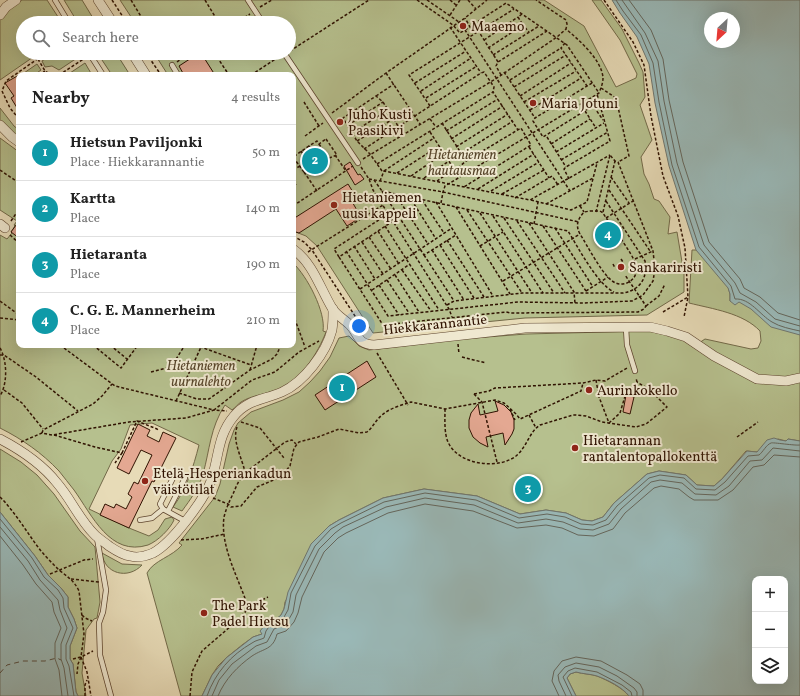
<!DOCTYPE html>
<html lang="en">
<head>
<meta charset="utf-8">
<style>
	body { margin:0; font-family:Vollkorn,serif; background:#f2f2f2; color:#222 }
	.controls { position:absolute; right:12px; bottom:12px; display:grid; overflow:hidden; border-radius:8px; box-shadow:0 4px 16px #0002 }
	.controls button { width:36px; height:36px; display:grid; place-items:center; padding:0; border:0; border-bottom:1px solid #e0e0e0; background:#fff; color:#222; font:20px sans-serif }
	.compass { position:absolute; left:704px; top:12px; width:36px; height:36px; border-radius:50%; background:#fff; box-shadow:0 4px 16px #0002; rotate:206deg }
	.you { position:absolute; left:359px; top:326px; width:14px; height:14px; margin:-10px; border:3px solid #fff; border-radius:50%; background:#1a73e8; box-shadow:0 0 0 6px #1a73e833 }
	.badge { display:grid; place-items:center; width:26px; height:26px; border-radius:50%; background:#1a73e8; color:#fff; font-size:13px; font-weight:700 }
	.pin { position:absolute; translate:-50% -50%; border:2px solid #fff; box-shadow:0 1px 4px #0006 }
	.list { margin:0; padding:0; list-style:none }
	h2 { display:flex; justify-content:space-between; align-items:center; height:52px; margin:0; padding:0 16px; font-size:17px }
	h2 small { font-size:13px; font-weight:400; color:#767676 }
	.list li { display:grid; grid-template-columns:26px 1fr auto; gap:12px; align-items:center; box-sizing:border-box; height:56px; padding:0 16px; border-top:1px solid #e0e0e0 }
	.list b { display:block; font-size:15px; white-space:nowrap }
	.list p { margin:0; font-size:13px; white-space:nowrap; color:#767676 }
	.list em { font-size:13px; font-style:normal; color:#767676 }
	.icon { flex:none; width:22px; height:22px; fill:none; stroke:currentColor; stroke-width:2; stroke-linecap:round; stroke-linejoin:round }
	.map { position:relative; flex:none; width:800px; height:696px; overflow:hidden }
	.search { position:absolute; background:#fff; box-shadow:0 4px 16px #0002; left:16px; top:16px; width:280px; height:44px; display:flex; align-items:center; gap:10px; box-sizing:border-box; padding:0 14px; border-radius:22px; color:#767676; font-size:15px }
	.panel { position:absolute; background:#fff; box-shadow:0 4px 16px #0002; left:16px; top:72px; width:280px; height:276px; border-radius:8px }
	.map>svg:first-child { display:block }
</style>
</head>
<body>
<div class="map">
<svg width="800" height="696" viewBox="0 0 800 696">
	<rect width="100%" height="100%" fill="#e7dbb7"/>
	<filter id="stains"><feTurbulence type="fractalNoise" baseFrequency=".005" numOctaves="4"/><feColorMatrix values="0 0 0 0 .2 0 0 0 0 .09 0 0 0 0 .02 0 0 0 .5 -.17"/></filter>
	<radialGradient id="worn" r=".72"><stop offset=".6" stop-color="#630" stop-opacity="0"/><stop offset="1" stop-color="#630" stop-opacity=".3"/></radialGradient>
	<g fill="#b6c08e" stroke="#726948">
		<path d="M22 0H47L62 23H23V53H39L0 80V20L8 10Z"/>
		<path d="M64 0H82L96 23H78Z"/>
		<path d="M120 0H544L584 26 616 87 636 78 637 74 620 40 592 0H601L622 29 639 63 643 72 645 97 640 105 652 140 641 157 644 174 649 184 654 199 659 201 670 217 668 234 677 232 684 274V292L647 315 525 318 373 333 317 246 306 236 293 231V75H168L154 53H289V23H135Z"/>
		<path d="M54 53H78L80 56 59 70 52 66 45 67 42 61Z"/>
		<path d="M116 53 130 75H112L98 54Z"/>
		<path d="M85 63 92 75H67Z"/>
		<path d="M37 64 41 70 34 75H25L24 73Z"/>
		<path d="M0 108 14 126 19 130V138L0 121Z"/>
		<path d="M0 138 19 152V345H293V263C307 276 326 312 323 331L326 332C318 353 301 380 279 389 267 394 252 395 241 402 238 404 235 408 232 410L225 405C210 428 210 449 203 474 199 488 190 500 182 511L173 507C187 488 193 468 199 445L152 423 130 425 121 449 112 461 89 509 129 528 149 536 158 530 165 519 172 517 174 520C170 529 158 541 148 545 110 557 92 515 74 490 69 484 64 477 59 471 42 453 22 439 0 428V235L7 239 12 233 11 232 15 226 14 225 17 221 0 210Z"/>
		<path d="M692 250H696L707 260 722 264 730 294V301L800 305V441L788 439 786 441 778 439 757 452 746 451 722 479 714 486 697 485 686 475 659 471 647 474 614 503 603 517 592 521 582 520 566 513 546 510 520 514 477 496 424 489 383 498 339 520 329 526 285 602 284 609 281 615 262 634 253 637 242 645 226 658 218 666 212 675 202 696H181L147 573C154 560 172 557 182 545L179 543 215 497 220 484 229 444 234 430 238 423 251 412 283 400 299 392 310 382 320 371 330 357 339 338 349 336 359 346 369 350 461 339 526 334 648 331 680 338 693 347 705 339 751 349 758 348 761 341 760 331C743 313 713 309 689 303Z"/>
		<path d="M0 449 21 462 37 475 54 494 80 531 95 547 100 602 97 618 94 619 86 630 82 673 86 696H78L76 692 73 664 70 659V646L77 628 74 619 68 607V597L61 588 48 575 35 556 0 512Z"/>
		<path d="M102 553 122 564 142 565C128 580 104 574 102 553Z"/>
		<path d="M576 672C583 674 591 674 597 676 607 680 623 688 629 696H576L567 678 570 674Z"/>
	</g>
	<g fill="#9ab9b8" stroke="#6f766f" fill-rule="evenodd">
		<path d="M612 0H800V335L771 327 751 309 739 302 735 305 730 301V294L728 288 696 250 669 166 655 103 649 64 637 37 620 13ZM710 18H734V42H710Z"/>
		<path d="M774 438 780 440 786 441 788 439 800 441V696H629C622 687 608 680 597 676 591 674 583 674 576 672L570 674 567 678 576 696H202L212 675 226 658 253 637 262 634 260 631 270 619H276L281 615 284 609 288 592 311 544 329 526 339 520 383 498 424 489 477 496 520 514 546 510 566 513 582 520 592 521 603 517 614 503 647 474 659 471 686 475 697 485 714 486 722 479 747 451 757 452 767 440ZM755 579H785V681H755Z"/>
		<path d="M0 512 35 556 48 575 61 588 68 597V607L74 619 77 628 70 646V659L73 664 76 692 78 696H0Z"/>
	</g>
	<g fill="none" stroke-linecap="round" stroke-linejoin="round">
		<g stroke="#64665c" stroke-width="1">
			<path d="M616 0 623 11 641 35 653 63 659 102 672 165 699 247 731 286 735 299C750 298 760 315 772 322 780 327 791 329 800 331"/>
			<path d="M622 0 645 33 658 61 664 101 677 163 704 245 735 283 740 293 756 302 775 319 800 326"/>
			<path d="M629 0 651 30 663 59 669 100 683 162 709 242 740 279 744 288 760 297 778 313 800 320"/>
			<path d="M0 519 32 558 44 577 58 590 63 598 64 608 73 628 66 645V659L69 666 74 696"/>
			<path d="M0 527 28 561 40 580 58 600 60 610 67 628 61 644V659L64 668 68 696"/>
			<path d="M0 536 23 565 36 584 52 602 54 612 61 628 55 643V659L59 670 62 696"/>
			<path d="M207 696C215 673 231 655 252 643 256 640 260 640 264 638L266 631 271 624 278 623 284 617 288 610 291 593 315 546 331 529 341 523 384 502 425 493 476 500 519 518 547 514 565 517 581 524 593 525 606 520 617 506 649 478 660 475 684 478 696 489 715 490 725 482 748 456 759 455C763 452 766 445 771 443 772 442 796 446 800 445"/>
			<path d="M212 696 219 680 232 664 256 646 267 642 274 629 281 626 289 619 293 612 296 595 319 549 335 533 343 527 386 507 425 498 474 505 518 523 546 519 563 522 580 529 593 530 609 524 621 509 651 482 660 480 682 483 695 494 716 495 729 486 750 461 762 460 773 448 800 451"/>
			<path d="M218 696C225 679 238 666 252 656 264 648 273 650 277 634L286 631 294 622 298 613 302 597 324 552 338 538 346 533 388 513 425 504 473 511 517 528 546 525 562 528 578 535 594 536 613 529 625 513 654 488 661 486 679 489 689 497 694 500H718L733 490 753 467 764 465 774 455 800 457"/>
			<path d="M559 696 552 681 554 671 562 661 576 657 601 661 627 675 640 684 643 690V696"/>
			<path d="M566 696 559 681 558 675 565 667 576 663 599 667 617 676 634 688 637 692V696"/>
			<path d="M572 696 563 677 568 671 575 668 597 672 622 685 631 692 632 696"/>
		</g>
		<path stroke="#544c41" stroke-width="1" stroke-dasharray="5 4" stroke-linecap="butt" d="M0 673 7 665 23 661H45L57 658 61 660"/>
	</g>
	<g fill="#e4a892" stroke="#2f1201">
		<path d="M199 53H201L215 75H184L179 66Z"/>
		<path d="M19 75V111L11 98 14 96 5 83Z"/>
		<path d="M350 162 358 175 360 174 364 179 355 185 344 166Z"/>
		<path d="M348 184 356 197 351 200 361 217 347 226 336 209 299 233 293 231V219Z"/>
		<path d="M19 221V238L11 232Z"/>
		<path d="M367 361 376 377 325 410 315 395Z"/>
		<path d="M626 395 634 397 630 414 623 412Z"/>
		<path d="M495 401 504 405 511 412 514 420V429L512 434 505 445 503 433 486 437 488 447 480 443 473 437 469 428V420L471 413 478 404 480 415 498 411Z"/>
		<path d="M138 424 150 430 147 436 159 442 163 432 176 438 154 482 152 481 129 528 100 515 105 504 114 508 116 504 126 509 132 497 128 494 134 482 138 484 152 455 141 450 129 474 117 468Z"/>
	</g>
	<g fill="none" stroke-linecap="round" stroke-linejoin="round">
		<g stroke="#5d442e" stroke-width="6">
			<g id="service">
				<path d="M55 0 69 23"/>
				<path d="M248 0 263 23"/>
				<path d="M89 53 103 75"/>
				<path d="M284 53 358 163"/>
				<path d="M172 65 178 75"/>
				<path d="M626 328 627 345 635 371"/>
				<path d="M168 511 185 478 175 474 160 504 163 509 185 521"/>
				<path d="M140 520 152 518 163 509"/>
				<path d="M97 538 106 590 103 612 99 623 100 655 111 696"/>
			</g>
		</g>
		<g stroke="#5d442e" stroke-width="10">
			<g id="minor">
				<path d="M98 0 113 23"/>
				<path d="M0 15 6 7 16 0"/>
				<path d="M132 53 146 75"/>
				<path d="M0 125 12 137 19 142"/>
				<path d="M0 224 5 228"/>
				<path d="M293 249C313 263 320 288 332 308 336 315 344 319 350 325 360 336 357 344 374 345L525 328 650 327 667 331 686 337 714 356 757 379 786 381 800 378"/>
				<path d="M0 439C21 450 42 464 57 483 71 499 79 519 94 534 99 539 104 542 109 546 115 550 122 555 130 556 137 558 146 556 153 553 172 543 204 500 211 481 219 458 217 436 234 416 248 399 264 400 282 392 304 382 326 353 332 330 333 324 333 316 333 309"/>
			</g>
		</g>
		<g stroke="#2f1201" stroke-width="1.5" stroke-dasharray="3 2" stroke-linecap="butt">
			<path d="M112 0 127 23"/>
			<path d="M131 0 145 23"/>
			<path d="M205 0 219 23"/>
			<path d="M417 0 453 25 460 33 465 30 570 191"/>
			<path d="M427 0 459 22"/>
			<path d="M450 0 456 5"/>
			<path d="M468 0 476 9"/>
			<path d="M604 0 633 42 644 65 651 116 663 176 678 216 685 248 688 297 684 317"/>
			<path d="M260 7 272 0"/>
			<path d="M522 14 518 17 523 25"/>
			<path d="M450 15 460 0"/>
			<path d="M236 23 250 14"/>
			<path d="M450 27 481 73"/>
			<path d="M465 30 470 27 465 18"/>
			<path d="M484 40 518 17"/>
			<path d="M565 43 561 48 587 86"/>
			<path d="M488 48 523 25 529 32"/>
			<path d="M290 51 369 0"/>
			<path d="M146 53 161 75"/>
			<path d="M164 53 169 60"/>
			<path d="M493 55 539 26"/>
			<path d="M217 57 229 75"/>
			<path d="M38 59 45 71 52 75"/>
			<path d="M213 59 222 53"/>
			<path d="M177 62 189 53"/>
			<path d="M498 62 474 24 506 3 567 45 599 93"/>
			<path d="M504 72 535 118"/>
			<path d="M386 73 420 124"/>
			<path d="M39 75 45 71"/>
			<path d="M59 75 85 58"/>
			<path d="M251 75 277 58"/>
			<path d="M501 75 496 66 498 62 547 31"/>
			<path d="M510 80 561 48"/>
			<path d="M415 83 466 51"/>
			<path d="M592 83 535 118 533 121 543 137 599 102"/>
			<path d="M514 87 566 55"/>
			<path d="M601 88 616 98 629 156 618 162"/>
			<path d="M421 91 471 58"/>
			<path d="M376 96 394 84"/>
			<path d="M520 96 571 63"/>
			<path d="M426 98 477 66"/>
			<path d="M293 100 294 99"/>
			<path d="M304 102 319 126"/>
			<path d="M524 102 576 71"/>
			<path d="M430 106 409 75 514 9"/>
			<path d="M594 107 603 120"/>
			<path d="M530 110 581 78"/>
			<path d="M585 111 596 128"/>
			<path d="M332 113 386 73 465 18 487 0"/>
			<path d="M19 119 10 108 2 91 6 81 46 53"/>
			<path d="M430 119 436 127"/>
			<path d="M442 123 466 161"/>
			<path d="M348 125 383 102"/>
			<path d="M446 131 498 99"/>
			<path d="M430 132 454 169"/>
			<path d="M305 136 323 123"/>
			<path d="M347 136 388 110"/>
			<path d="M547 137 566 167"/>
			<path d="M326 139 337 155 319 162 309 146 317 141 319 144Z"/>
			<path d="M451 139 503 106"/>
			<path d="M357 141 393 119"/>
			<path d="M319 144 328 158"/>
			<path d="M551 144 590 119"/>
			<path d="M456 147 508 114"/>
			<path d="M529 147 549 178"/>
			<path d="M364 149 481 73 484 72 494 87 493 92"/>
			<path d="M301 151 312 167"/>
			<path d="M556 152 604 123"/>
			<path d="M461 154 513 121"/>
			<path d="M335 155 346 171"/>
			<path d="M363 159 497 78 557 37 566 29"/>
			<path d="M561 160 608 132"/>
			<path d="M377 164 493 92 518 130"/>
			<path d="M361 167 369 179 373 190 449 309 452 317"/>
			<path d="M0 170 19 183"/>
			<path d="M293 170 300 166"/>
			<path d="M382 171 370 154 357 141 343 118 376 96 383 102 398 126"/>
			<path d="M384 171 434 138"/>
			<path d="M304 172 293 157 309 146"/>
			<path d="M397 173 439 146"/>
			<path d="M293 175 295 173 294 170"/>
			<path d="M411 176 444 153"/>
			<path d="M611 177 629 203"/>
			<path d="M424 178 449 161"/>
			<path d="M369 179 443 192 579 222"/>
			<path d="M569 179 564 169 566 167 610 141 597 94"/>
			<path d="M293 180 296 185"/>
			<path d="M374 180 382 191 568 231C578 247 597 284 614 292"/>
			<path d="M380 181 384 171 530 200 610 155"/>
			<path d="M437 181 454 169 458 168 466 161 521 128 531 145 464 187"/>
			<path d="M478 189 534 154"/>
			<path d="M609 190 650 251"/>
			<path d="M317 191 304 172 319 162"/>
			<path d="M382 191 424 255 456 235"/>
			<path d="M491 191 539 162"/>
			<path d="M395 194 428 244"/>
			<path d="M502 194 544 170"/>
			<path d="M409 196 436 239"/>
			<path d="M515 198 552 176 558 185"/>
			<path d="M422 200 444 233"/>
			<path d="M531 200 571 210 587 202 597 163"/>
			<path d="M436 202 493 296"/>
			<path d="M441 203 443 192 445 186 599 93C601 88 603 83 603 78 602 60 579 40 566 29L567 24 566 20 536 0"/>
			<path d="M546 204 593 178"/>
			<path d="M293 206 353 166"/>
			<path d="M580 206 584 212"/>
			<path d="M456 207 510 294"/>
			<path d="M467 210 522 293"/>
			<path d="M590 211H600L603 213C611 226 632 252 636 265 640 280 622 290 611 280 601 272 587 245 580 234 575 225 578 219 584 212Z"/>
			<path d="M596 212 610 155"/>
			<path d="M603 212 615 161"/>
			<path d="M480 213 532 293"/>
			<path d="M493 216 543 293"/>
			<path d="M504 218 554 293"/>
			<path d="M606 218 633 201"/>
			<path d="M11 221 19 209"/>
			<path d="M393 221 339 257 383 325 506 312 511 313 638 312 644 309 646 306 625 275"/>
			<path d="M517 221 565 293"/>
			<path d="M529 223 574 292 575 303"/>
			<path d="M534 224 538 202"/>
			<path d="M385 226 439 310"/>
			<path d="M543 226 586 291"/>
			<path d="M555 228 593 287"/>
			<path d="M378 231 399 264"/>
			<path d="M10 235 19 243"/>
			<path d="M293 236 304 242 312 250 357 319"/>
			<path d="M369 237 391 269"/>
			<path d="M447 240 484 297"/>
			<path d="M362 242 383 274"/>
			<path d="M440 245 474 298"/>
			<path d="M354 246 375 279"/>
			<path d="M480 246 503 232"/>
			<path d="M432 250 464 300"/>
			<path d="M346 251 388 316 518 302 583 303 632 301 643 295 653 281 655 269 653 251 618 162 615 161 610 155"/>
			<path d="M308 252 383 205"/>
			<path d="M424 255 454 301"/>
			<path d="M339 257 334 249 388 214"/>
			<path d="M621 259 623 262"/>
			<path d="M635 259 653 251"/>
			<path d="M613 264 615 268"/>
			<path d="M402 270 431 311"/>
			<path d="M395 275 419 312"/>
			<path d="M387 280 409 313"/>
			<path d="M503 281 580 234"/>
			<path d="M379 285 399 315"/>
			<path d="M360 289 452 228"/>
			<path d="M372 290 410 264"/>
			<path d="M586 291 608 277"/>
			<path d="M0 301 19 315"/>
			<path d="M447 305 454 301 522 293H623C640 290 648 278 645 261L606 201"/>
			<path d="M646 306 659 296 665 284"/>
			<path d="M663 312 688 297"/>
			<path d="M293 314 305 347"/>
			<path d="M0 318 19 320"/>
			<path d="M458 344 459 354"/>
			<path d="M60 345 115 386 214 410 252 380 275 372 299 352 319 341"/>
			<path d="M93 345 121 368 138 345"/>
			<path d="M110 345 127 359"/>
			<path d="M195 345 251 365"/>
			<path d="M0 348C7 360 8 383 0 396"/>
			<path d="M377 353 408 405"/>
			<path d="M0 355H4L36 377 78 411"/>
			<path d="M462 357 486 363"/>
			<path d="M250 370 257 345"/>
			<path d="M151 372 171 367 185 345"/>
			<path d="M596 380 599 397 609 423 620 413 626 393H634L637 382 636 378"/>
			<path d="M4 390 22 403 43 429"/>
			<path d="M179 393 197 399H209L250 370 272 359 277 354 281 345"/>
			<path d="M474 394 489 391 495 388 583 383 596 380 605 381 627 368"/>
			<path d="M474 394 482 402 497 462"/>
			<path d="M176 401 202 345"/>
			<path d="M445 409C445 419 444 433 448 442 458 465 498 470 516 456 527 447 529 432 540 425L573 415H576L586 416 602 422 636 427 646 424 667 407 650 390 637 382"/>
			<path d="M510 409 515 420"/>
			<path d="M529 415 536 428"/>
			<path d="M241 422 260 428 284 458"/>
			<path d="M237 427C232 441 242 458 245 472"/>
			<path d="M42 433 43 430 93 404 102 396 112 384"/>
			<path d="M54 435 95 447 122 453 115 463"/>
			<path d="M737 437 758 422"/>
			<path d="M21 442 42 433 52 435 129 422 186 418 214 410 227 411"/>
			<path d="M122 453 137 421 157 429 158 430"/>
			<path d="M0 497C16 513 27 533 41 551 46 557 52 563 58 569 66 576 74 580 79 591L84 634 81 657 78 664 77 674"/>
			<path d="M213 498 228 504 231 507 241 506 257 487 276 479 284 473 290 466 294 448 299 442 318 437 339 429 359 433 367 432C373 427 376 420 382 415 390 408 402 405 411 402L445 409 495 400 504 403 516 414 520 419 581 391 583 383"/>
			<path d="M181 540 201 539 225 534"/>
			<path d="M50 574 84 560 93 559"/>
			<path d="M71 579 99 582"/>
			<path d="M246 611 254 604 268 597"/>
			<path d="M82 615 85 618 92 621"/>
			<path d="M81 657 87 672 91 696"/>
			<path d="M73 659 81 657 93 651"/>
			<path d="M85 696V685L87 680"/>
			<path d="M190 696 192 672 202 651 238 620 246 611 247 604C238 577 220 546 224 517 226 509 229 502 233 494 236 487 239 479 245 473L285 442 292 440 296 444"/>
		</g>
		<use href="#service" stroke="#efe8d0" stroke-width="4.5"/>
		<use href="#minor" stroke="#efe8d0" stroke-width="9"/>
	</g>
	<g fill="#8f2418" stroke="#efe8d0" stroke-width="1.5">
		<circle cx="463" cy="26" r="4"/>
		<circle cx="533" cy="103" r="4"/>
		<circle cx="340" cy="122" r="4"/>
		<circle cx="334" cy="205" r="4"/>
		<circle cx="621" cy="267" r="4"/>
		<circle cx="589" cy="390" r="4"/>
		<circle cx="575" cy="448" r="4"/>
		<circle cx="145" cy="481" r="4"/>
		<circle cx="204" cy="613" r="4"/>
	</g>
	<g text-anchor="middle" stroke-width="4" stroke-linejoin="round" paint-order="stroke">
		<g font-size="14" fill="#2f1201" stroke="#efe8d0" text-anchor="start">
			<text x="471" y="31">Maaemo</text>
			<text x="541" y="108">Maria Jotuni</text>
			<text x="348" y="119">Juho Kusti<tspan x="348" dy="16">Paasikivi</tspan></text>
			<text x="342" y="202">Hietaniemen<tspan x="342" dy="16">uusi kappeli</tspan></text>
			<text x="629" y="272">Sankariristi</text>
			<text x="597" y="395">Aurinkokello</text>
			<text x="583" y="445">Hietarannan<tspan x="583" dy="16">rantalentopallokenttä</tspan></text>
			<text x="153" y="478">Etelä-Hesperiankadun<tspan x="153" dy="16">väistötilat</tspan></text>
			<text x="212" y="610">The Park<tspan x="212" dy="16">Padel Hietsu</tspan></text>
		</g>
		<g font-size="14" font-style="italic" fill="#58462b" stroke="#efe8d0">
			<text x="462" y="159">Hietaniemen<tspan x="462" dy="16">hautausmaa</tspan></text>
			<text x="201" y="370">Hietaniemen<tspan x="201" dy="16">uurnalehto</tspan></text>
		</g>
		<g font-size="14" fill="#2f1201" stroke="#efe8d0">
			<text transform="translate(435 324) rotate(-6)" y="5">Hiekkarannantie</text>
		</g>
	</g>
	<rect width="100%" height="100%" filter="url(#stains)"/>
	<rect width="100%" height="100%" fill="url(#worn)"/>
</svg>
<div class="controls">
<button>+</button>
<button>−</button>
<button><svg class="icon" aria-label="layers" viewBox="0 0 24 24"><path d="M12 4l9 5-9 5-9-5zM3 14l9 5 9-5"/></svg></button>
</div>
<svg class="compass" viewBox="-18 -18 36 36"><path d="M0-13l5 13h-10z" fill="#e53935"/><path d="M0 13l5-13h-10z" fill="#767676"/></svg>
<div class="you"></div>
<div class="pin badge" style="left:342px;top:388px;background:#0f9aa8">1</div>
<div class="pin badge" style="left:315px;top:161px;background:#0f9aa8">2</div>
<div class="pin badge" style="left:528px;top:489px;background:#0f9aa8">3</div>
<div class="pin badge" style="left:608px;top:235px;background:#0f9aa8">4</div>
<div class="search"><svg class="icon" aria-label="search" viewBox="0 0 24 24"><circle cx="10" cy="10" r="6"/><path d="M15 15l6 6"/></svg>Search here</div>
<section class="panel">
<h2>Nearby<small>4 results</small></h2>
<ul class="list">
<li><span class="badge" style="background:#0f9aa8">1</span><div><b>Hietsun Paviljonki</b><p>Place · Hiekkarannantie</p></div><em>50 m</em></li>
<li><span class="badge" style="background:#0f9aa8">2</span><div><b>Kartta</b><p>Place</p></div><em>140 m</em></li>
<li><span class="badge" style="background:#0f9aa8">3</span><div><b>Hietaranta</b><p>Place</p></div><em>190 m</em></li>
<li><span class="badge" style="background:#0f9aa8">4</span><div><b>C. G. E. Mannerheim</b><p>Place</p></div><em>210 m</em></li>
</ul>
</section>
</div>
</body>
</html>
